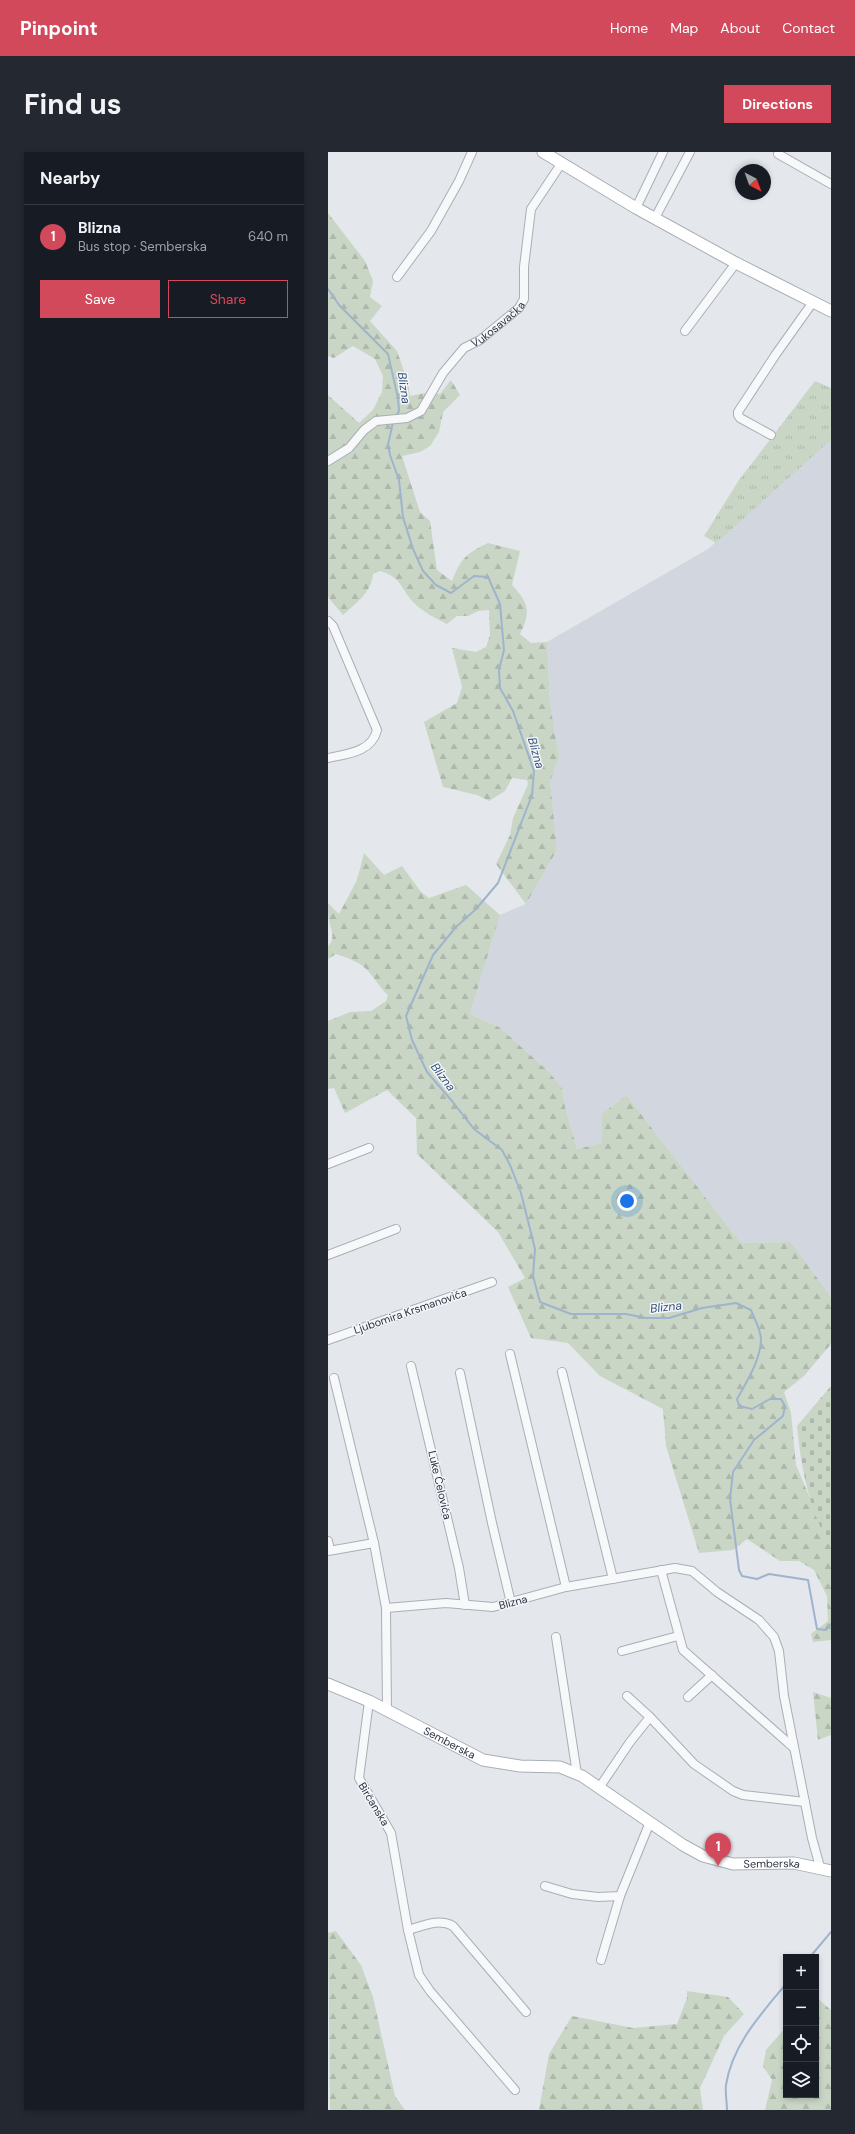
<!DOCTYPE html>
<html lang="en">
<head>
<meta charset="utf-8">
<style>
	body { margin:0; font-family:"DM Sans",sans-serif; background:#242831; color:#f1f3f6 }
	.controls { position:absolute; right:12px; bottom:12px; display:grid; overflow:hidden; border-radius:0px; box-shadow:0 2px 6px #0003 }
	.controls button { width:36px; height:36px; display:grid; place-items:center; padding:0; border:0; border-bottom:1px solid #363941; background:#171b24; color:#f1f3f6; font:20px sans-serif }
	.compass { position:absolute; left:407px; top:12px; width:36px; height:36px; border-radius:50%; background:#171b24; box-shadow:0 2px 6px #0003; rotate:139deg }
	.you { position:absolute; left:299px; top:1049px; width:14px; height:14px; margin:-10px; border:3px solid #fff; border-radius:50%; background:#1a73e8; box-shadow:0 0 0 6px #1a73e833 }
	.badge { display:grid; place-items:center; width:26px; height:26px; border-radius:50%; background:#d1495b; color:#fff; font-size:13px; font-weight:700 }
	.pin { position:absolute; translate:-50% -33px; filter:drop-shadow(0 1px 2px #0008) }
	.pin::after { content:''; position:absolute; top:21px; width:14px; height:12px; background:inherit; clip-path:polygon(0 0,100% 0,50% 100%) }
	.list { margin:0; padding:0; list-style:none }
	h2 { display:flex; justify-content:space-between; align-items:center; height:52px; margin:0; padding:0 16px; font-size:17px }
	h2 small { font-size:13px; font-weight:400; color:#9ea1a6 }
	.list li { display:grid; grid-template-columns:26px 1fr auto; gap:12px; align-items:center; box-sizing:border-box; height:64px; padding:0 16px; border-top:1px solid #363941 }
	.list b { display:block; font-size:15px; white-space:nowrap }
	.list p { margin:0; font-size:13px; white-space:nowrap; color:#9ea1a6 }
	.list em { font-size:13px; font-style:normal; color:#9ea1a6 }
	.actions { display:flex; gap:8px; padding:12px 16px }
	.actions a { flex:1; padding:9px 0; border:1px solid #d1495b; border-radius:0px; text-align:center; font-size:14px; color:#d1495b }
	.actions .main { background:#d1495b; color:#fff }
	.icon { flex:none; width:22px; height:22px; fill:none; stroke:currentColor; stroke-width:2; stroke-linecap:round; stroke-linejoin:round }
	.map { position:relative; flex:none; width:503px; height:1958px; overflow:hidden; border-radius:0px }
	header { display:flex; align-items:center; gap:24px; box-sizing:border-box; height:56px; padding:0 20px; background:#d1495b; color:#fff }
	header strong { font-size:19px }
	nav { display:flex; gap:22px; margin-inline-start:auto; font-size:14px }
	.intro { display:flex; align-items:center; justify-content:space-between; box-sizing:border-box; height:96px; padding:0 24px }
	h1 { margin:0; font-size:28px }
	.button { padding:10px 18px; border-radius:0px; background:#d1495b; color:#fff; font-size:14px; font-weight:700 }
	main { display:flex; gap:24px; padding:0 24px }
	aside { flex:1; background:#171b24; border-radius:0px; box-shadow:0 2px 6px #0003 }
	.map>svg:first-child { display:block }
</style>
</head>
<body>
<header>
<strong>Pinpoint</strong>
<nav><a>Home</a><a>Map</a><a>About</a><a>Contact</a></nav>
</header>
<div class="intro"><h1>Find us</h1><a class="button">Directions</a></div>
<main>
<aside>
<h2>Nearby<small></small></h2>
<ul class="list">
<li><span class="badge">1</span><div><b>Blizna</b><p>Bus stop · Semberska</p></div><em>640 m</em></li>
</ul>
<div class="actions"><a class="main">Save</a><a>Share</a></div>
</aside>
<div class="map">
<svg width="503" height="1958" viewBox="0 0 503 1958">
	<defs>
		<pattern id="grass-tufts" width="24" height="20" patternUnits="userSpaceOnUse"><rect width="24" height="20" fill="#c9d6c5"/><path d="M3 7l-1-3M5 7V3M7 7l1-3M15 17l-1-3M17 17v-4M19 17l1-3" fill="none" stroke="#adb8ab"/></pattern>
		<pattern id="forest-firs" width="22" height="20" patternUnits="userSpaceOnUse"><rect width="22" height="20" fill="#c9d6c5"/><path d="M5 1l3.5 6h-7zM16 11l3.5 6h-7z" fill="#adb8ab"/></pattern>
		<pattern id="cemetery-stones" width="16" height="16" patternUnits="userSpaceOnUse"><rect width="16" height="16" fill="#c9d6c5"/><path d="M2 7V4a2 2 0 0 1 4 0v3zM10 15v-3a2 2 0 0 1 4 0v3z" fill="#adb8ab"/></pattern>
	</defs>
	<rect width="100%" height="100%" fill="#e4e7ec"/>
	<path fill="#d2d6de" d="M503 288V1145L463 1090 413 1091 298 943 274 962V991L249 997 237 955 234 936 221 920 171 875 142 862 172 763 198 752 229 698 222 629 231 606 222 551 219 490 380 397Z"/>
	<path fill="url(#grass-tufts)" d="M487 229 503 236V288L388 391 376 384 411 328Z"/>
	<g fill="url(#forest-firs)">
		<path d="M0 61 37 109 45 129 42 145 54 154 42 169 69 199 79 228 82 244 97 241 112 242 123 228 132 243 115 260 111 280 102 294 92 300 74 304 92 360 102 369 109 418 124 429C133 406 138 402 160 391L192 399 184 433C201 451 203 460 192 482L203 491 219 490 222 551 231 606 222 629 229 698 198 752 168 712 182 683 185 666 195 644 200 632 199 628 184 626 177 639 161 649 149 643 115 635 96 570 129 551 134 535 124 496 148 500 158 495 162 483 161 458 150 459 140 464H129L119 472C107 466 97 461 87 452 72 437 75 426 52 419L45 422C44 440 27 452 15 463L0 445V243L31 271 45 258 54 240 55 224 47 207 25 194 6 206 0 204Z"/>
		<path d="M36 701 56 723 74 714 93 740 101 746 138 733 172 763 142 862 171 875 221 920 234 936 237 955 249 997 274 991V962L298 943 413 1091 463 1090 503 1145V1192L476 1224 456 1240 463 1261 468 1313 503 1396V1488L485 1490 483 1482 500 1469 499 1444 486 1418 471 1409H452L419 1387 405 1398 371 1401 338 1294 335 1257 272 1224 240 1191 203 1186 180 1135 197 1126 170 1080 89 1002 88 966 59 938 17 961 6 936 0 937V869L22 860 43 859 58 849 60 843C51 835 47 826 39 818 32 810 18 805 8 802L0 807V794C8 787 3 777 1 769 0 763 0 757 0 751L11 762 29 728Z"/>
		<path d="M485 1540 503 1546V1583L490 1588Z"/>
		<path d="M8 1779 33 1813 45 1845 67 1944 77 1958H2L0 1781Z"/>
		<path d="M359 1839 400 1845 416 1862 396 1884 372 1936 375 1958H211L221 1902 244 1864 305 1876 349 1872 359 1846Z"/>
		<path d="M489 1846 503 1858V1958H437L444 1928 435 1914 438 1898 458 1875V1943H488Z"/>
	</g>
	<path fill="url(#cemetery-stones)" d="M503 1234V1396C481 1358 473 1316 469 1274Z"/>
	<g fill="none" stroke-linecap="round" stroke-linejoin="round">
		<g stroke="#9fb4cc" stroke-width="2">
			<path d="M0 137 11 153 60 202 70 246 71 259 68 264"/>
			<path d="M65 270 60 293 62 303 71 328 75 365 85 397 95 419 108 433 123 441 146 424 160 425 172 452 176 498 171 518 172 536 185 559 206 619 204 643 170 731 148 757 128 775 105 803 78 864 84 888 99 920 124 949 146 977 174 998 182 1013 193 1041 207 1097 205 1124 212 1150 243 1162H298L318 1166H341L374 1156 408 1151 423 1158C427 1168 433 1178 433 1188 432 1209 419 1229 409 1247L411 1254 424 1257 442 1247H453L457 1254 455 1264 426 1288 405 1320 402 1347 411 1418 414 1424 429 1427 441 1422 480 1428 489 1477 498 1478 503 1472"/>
			<path d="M482 1805 503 1780"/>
			<path d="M399 1958C399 1950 397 1941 398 1933 404 1893 433 1862 458 1832"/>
		</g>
		<g stroke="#a9aeb7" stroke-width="10">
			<g id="street">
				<path d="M450 2 503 32"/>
				<path d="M308 56 335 0"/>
				<path d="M327 66 362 0"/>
				<path d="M69 125 103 79 131 29 144 0"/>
				<path d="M357 179 408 111"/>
				<path d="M443 283 412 266 410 263V260L448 202 485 150"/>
				<path id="s1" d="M0 309 21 296 36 278 48 269 79 266 93 259 115 221 136 196 152 188 191 156 196 147V115L203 57 233 12"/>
				<path d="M0 469 5 474 49 578C44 600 19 602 0 606"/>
				<path d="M0 1012 41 996"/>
				<path d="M0 1103 68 1077"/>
				<path d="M0 1188 164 1130"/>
				<path d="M182 1202 238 1435"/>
				<path d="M83 1214 131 1416 137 1453"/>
				<path d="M234 1220 285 1427"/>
				<path d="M132 1221 164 1371 183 1451"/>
				<path d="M6 1226 46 1391 58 1456 59 1558"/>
				<path d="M0 1389 2 1398"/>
				<path d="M0 1399 46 1391"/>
				<path d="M333 1418 355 1498 466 1596"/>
				<path d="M58 1456 118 1451 165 1455 238 1435 347 1416 364 1419 389 1440 431 1468 446 1485 451 1499 456 1544 484 1686 492 1715"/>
				<path d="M228 1485 249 1622"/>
				<path d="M294 1499 350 1484"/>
				<path d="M299 1544 322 1565 366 1612 405 1639 415 1643 477 1650"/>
				<path d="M360 1545 384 1523"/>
				<path d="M41 1549 31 1626 63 1681 80 1778 91 1823 102 1839 187 1938"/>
				<path d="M271 1636 302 1590 322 1565"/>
				<path d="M217 1734 244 1742 270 1745 292 1744 322 1670"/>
				<path d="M80 1778C95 1774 111 1766 125 1774L198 1860"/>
				<path d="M273 1808 292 1744"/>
			</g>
		</g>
		<g stroke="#a9aeb7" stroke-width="13">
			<g id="secondary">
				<path d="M215 0 308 56 408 111 503 159"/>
				<path id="s2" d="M0 1532 41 1549 155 1608 192 1614 232 1615 254 1624 355 1693 375 1704 405 1712 466 1711 503 1719"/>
			</g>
		</g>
		<use href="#street" stroke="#f7f8fa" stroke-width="8"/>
		<use href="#secondary" stroke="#fff" stroke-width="11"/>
	</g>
	<g text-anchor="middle" stroke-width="3" stroke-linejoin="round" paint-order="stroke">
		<g font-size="11" fill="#2b3445" stroke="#f4f6f9">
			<text dy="4" stroke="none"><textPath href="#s1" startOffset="228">Vukosavačka</textPath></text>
			<text transform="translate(82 1159) rotate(-19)" y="4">Ljubomira Krsmanovića</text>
			<text transform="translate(112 1333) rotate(77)" y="4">Luke Ćelovića</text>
			<text transform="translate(185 1450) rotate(-15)" y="4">Blizna</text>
			<text dy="4" stroke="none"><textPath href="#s2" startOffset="135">Semberska</textPath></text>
			<text transform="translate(46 1652) rotate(59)" y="4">Birčanska</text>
			<text dy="4" stroke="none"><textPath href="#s2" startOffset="489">Semberska</textPath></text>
		</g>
		<g font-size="12" font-style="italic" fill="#34527a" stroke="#f4f6f9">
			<text transform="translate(76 236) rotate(82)" y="4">Blizna</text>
			<text transform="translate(208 601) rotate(74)" y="4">Blizna</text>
			<text transform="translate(115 925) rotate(53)" y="4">Blizna</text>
			<text transform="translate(338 1155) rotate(-6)" y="4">Blizna</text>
		</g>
	</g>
</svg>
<div class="controls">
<button>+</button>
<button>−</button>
<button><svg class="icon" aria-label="locate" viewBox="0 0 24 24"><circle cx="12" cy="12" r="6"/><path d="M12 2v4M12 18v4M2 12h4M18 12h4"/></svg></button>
<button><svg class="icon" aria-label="layers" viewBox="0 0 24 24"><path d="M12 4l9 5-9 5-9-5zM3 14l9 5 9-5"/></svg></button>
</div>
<svg class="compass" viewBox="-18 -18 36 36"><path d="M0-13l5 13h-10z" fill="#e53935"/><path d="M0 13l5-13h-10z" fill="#9ea1a6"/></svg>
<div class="you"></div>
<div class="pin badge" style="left:390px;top:1714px">1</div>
</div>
</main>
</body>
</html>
